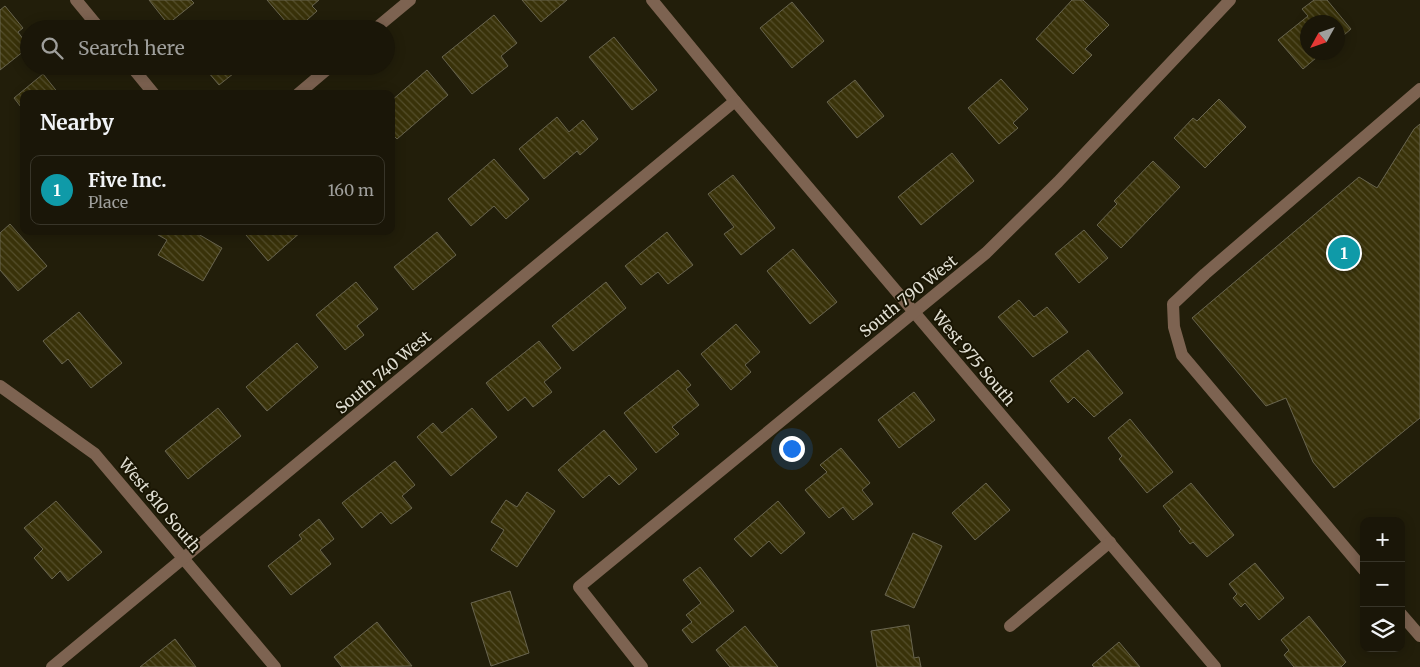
<!DOCTYPE html>
<html lang="en">
<head>
<meta charset="utf-8">
<style>
	body { margin:0; font-family:Merriweather,serif; background:#231f12; color:#f1f3f6 }
	.controls { position:absolute; right:15px; bottom:15px; display:grid; overflow:hidden; border-radius:10px; box-shadow:0 2px 12px #0003 }
	.controls button { width:45px; height:45px; display:grid; place-items:center; padding:0; border:0; border-bottom:1px solid #383529; background:#1a1608; color:#f1f3f6; font:25px sans-serif }
	.compass { position:absolute; left:1300px; top:15px; width:45px; height:45px; border-radius:50%; background:#1a1608; box-shadow:0 2px 12px #0003; rotate:230deg }
	.you { position:absolute; left:791px; top:448px; width:18px; height:18px; margin:-12px; border:4px solid #fff; border-radius:50%; background:#1a73e8; box-shadow:0 0 0 8px #1a73e833 }
	.badge { display:grid; place-items:center; width:32px; height:32px; border-radius:50%; background:#d93025; color:#fff; font-size:16px; font-weight:700 }
	.pin { position:absolute; translate:-50% -50%; border:2px solid #fff; box-shadow:0 1px 5px #0006 }
	.list { margin:0; padding:0; list-style:none }
	h2 { display:flex; justify-content:space-between; align-items:center; height:65px; margin:0; padding:0 20px; font-size:21px }
	h2 small { font-size:16px; font-weight:400; color:#9f9f9c }
	.list li { display:grid; grid-template-columns:32px 1fr auto; gap:15px; align-items:center; box-sizing:border-box; height:70px; margin:0 10px 10px; padding:0 10px; border:1px solid #383529; border-radius:10px }
	.list b { display:block; font-size:19px; white-space:nowrap }
	.list p { margin:0; font-size:16px; white-space:nowrap; color:#9f9f9c }
	.list em { font-size:16px; font-style:normal; color:#9f9f9c }
	.icon { flex:none; width:28px; height:28px; fill:none; stroke:currentColor; stroke-width:2; stroke-linecap:round; stroke-linejoin:round }
	.map { position:relative; flex:none; width:1420px; height:667px; overflow:hidden }
	.search { position:absolute; background:#1a1608; box-shadow:0 2px 12px #0003; left:20px; top:20px; width:375px; height:55px; display:flex; align-items:center; gap:12px; box-sizing:border-box; padding:0 18px; border-radius:28px; color:#9f9f9c; font-size:19px }
	.panel { position:absolute; background:#1a1608; box-shadow:0 2px 12px #0003; left:20px; top:90px; width:375px; height:145px; border-radius:10px }
	.map>svg:first-child { display:block }
</style>
</head>
<body>
<div class="map">
<svg width="1420" height="667" viewBox="0 0 1420 667">
	<defs>
		<pattern id="building-back-hatch" width="6" height="6" patternUnits="userSpaceOnUse" patternTransform="scale(1.25)"><rect width="6" height="6" fill="#393209"/><path d="M-1 5l2 2M0 0l6 6M5-1l2 2" fill="none" stroke="#554f2c"/></pattern>
	</defs>
	<rect width="100%" height="100%" fill="#221e0a"/>
	<g fill="url(#building-back-hatch)" stroke="#69654f">
		<path d="M149 0H191L194 3 168 24Z"/>
		<path d="M267 0H319L312 6 317 11 297 29H292Z"/>
		<path d="M522 0H567L541 22Z"/>
		<path d="M1072 0H1083L1109 25 1085 49 1092 55 1073 74 1036 39Z"/>
		<path d="M1314 0H1327L1351 29 1338 40V22H1308V52H1323L1303 69 1278 40 1308 16 1302 9Z"/>
		<path d="M792 2 824 41 792 68 760 28Z"/>
		<path d="M5 6 23 28 18 32 29 47 0 70V10Z"/>
		<path d="M494 15 517 43 501 56 508 66 472 94 442 57Z"/>
		<path d="M614 37 657 90 632 110 589 57Z"/>
		<path d="M203 66H243L219 85Z"/>
		<path d="M427 70 448 95 397 139 391 133V101Z"/>
		<path d="M43 74 59 94H24V111L14 98Z"/>
		<path d="M1001 79 1028 109 1013 123 1018 128 999 144 968 108Z"/>
		<path d="M855 80 884 116 857 138 827 102Z"/>
		<path d="M1219 99 1246 127 1205 168 1174 138 1193 118 1197 121Z"/>
		<path d="M557 117 569 132 583 120 598 139 580 155 577 151 544 179 519 149Z"/>
		<path d="M1420 124V418L1334 488 1313 462 1286 398 1266 406 1192 318 1359 177 1377 188 1414 129Z"/>
		<path d="M952 153 974 181 921 225 898 197Z"/>
		<path d="M494 159 529 199 506 219 494 206 471 226 448 199Z"/>
		<path d="M1153 161 1180 187 1121 248 1097 225 1117 204 1114 201Z"/>
		<path d="M733 175 775 228 741 255 724 234 734 227 708 194Z"/>
		<path d="M10 224 47 266 18 291 0 270V233Z"/>
		<path d="M1084 230 1108 258 1079 283 1055 254Z"/>
		<path d="M193 231 222 248 203 281 158 255 167 240 153 232Z"/>
		<path d="M250 231H302L268 261 246 235Z"/>
		<path d="M437 232 456 255 413 290 394 267Z"/>
		<path d="M667 232 693 265 668 284 658 272 641 285 625 266Z"/>
		<path d="M793 249 837 302 810 324 767 271Z"/>
		<path d="M356 282 378 309 357 326 364 335 345 350 316 315Z"/>
		<path d="M606 282 626 308 573 351 552 326Z"/>
		<path d="M1019 300 1034 317 1047 307 1068 332 1033 357 998 317Z"/>
		<path d="M79 312 122 363 91 388 68 359 62 364 43 341Z"/>
		<path d="M736 324 760 352 745 365 751 372 731 390 701 354Z"/>
		<path d="M539 341 561 368 544 382 552 392 533 407 525 397 508 411 486 383Z"/>
		<path d="M297 343 318 367 267 411 246 387Z"/>
		<path d="M1088 350 1123 393 1094 417 1074 397 1068 403 1050 381Z"/>
		<path d="M678 370 691 385 686 389 699 405 672 427 679 434 656 453 624 413Z"/>
		<path d="M914 392 935 420 899 448 878 420Z"/>
		<path d="M218 408 241 436 188 479 165 451Z"/>
		<path d="M472 408 497 437 451 476 417 437 433 423 442 433Z"/>
		<path d="M1130 419 1173 472 1147 493 1119 459 1122 456 1108 438Z"/>
		<path d="M604 430 637 469 619 485 609 475 583 498 558 470Z"/>
		<path d="M841 448 870 483 862 490 873 504 853 520 843 507 829 518 805 490 827 472 820 465Z"/>
		<path d="M395 461 415 485 402 496 412 508 391 524 381 512 362 528 342 503Z"/>
		<path d="M986 483 1010 510 975 540 952 513Z"/>
		<path d="M1191 483 1234 535 1207 557 1193 542 1190 544 1179 531 1181 529 1163 506Z"/>
		<path d="M527 492 555 511 517 567 491 550 504 530 491 522 506 500 517 507Z"/>
		<path d="M56 501 102 552 68 581 60 571 52 579 34 558 43 549 24 528Z"/>
		<path d="M778 501 805 533 781 554 769 541 751 557 734 539Z"/>
		<path d="M319 519 334 539 320 550 331 564 291 595 268 566 302 539 299 535Z"/>
		<path d="M913 533 942 546 914 608 885 595Z"/>
		<path d="M1255 563 1284 598 1259 620 1245 603 1241 607 1233 598 1237 594 1229 584Z"/>
		<path d="M700 567 734 611 692 643 682 630 692 622 686 615 701 603 683 580Z"/>
		<path d="M510 591 529 653 491 666 471 603Z"/>
		<path d="M1309 616 1346 662 1341 667H1294L1284 655 1289 650 1281 640Z"/>
		<path d="M377 622 412 666 342 667 334 657Z"/>
		<path d="M909 625 914 658 919 657 921 667H877L871 631Z"/>
		<path d="M745 626 778 667H730L716 650Z"/>
		<path d="M175 639 196 667H140Z"/>
		<path d="M1119 642 1140 667H1094L1092 665Z"/>
	</g>
	<g fill="none" stroke-linecap="round" stroke-linejoin="round">
		<g stroke="#7d6351" stroke-width="12">
			<path d="M76 0 100 29"/>
			<path d="M652 0 735 101 1215 667"/>
			<path d="M375 29 410 0"/>
			<path d="M131 66 154 94"/>
			<path d="M298 94 331 66"/>
			<path d="M0 386 95 454 275 667"/>
			<path d="M1364 570 1182 355 1174 327 1173 304 1205 274 1420 89"/>
			<path d="M1401 614 1420 636"/>
			<path d="M1010 626 1110 542"/>
			<path d="M52 667 735 101"/>
			<path d="M642 667 579 587 986 253 1058 182 1230 0"/>
		</g>
	</g>
	<g text-anchor="middle" stroke-width="4" stroke-linejoin="round" paint-order="stroke">
		<g font-size="16" fill="#e1dfd3" stroke="#191503">
			<text transform="translate(908 296) rotate(-39)" y="6">South 790 West</text>
			<text transform="translate(974 358) rotate(50)" y="6">West 975 South</text>
			<text transform="translate(383 372) rotate(-40)" y="6">South 740 West</text>
			<text transform="translate(160 505) rotate(50)" y="6">West 810 South</text>
		</g>
	</g>
</svg>
<div class="controls">
<button>+</button>
<button>−</button>
<button><svg class="icon" aria-label="layers" viewBox="0 0 24 24"><path d="M12 4l9 5-9 5-9-5zM3 14l9 5 9-5"/></svg></button>
</div>
<svg class="compass" viewBox="-18 -18 36 36"><path d="M0-13l5 13h-10z" fill="#e53935"/><path d="M0 13l5-13h-10z" fill="#9f9f9c"/></svg>
<div class="you"></div>
<div class="pin badge" style="left:1344px;top:253px;background:#0f9aa8">1</div>
<div class="search"><svg class="icon" aria-label="search" viewBox="0 0 24 24"><circle cx="10" cy="10" r="6"/><path d="M15 15l6 6"/></svg>Search here</div>
<section class="panel">
<h2>Nearby<small></small></h2>
<ul class="list">
<li><span class="badge" style="background:#0f9aa8">1</span><div><b>Five Inc.</b><p>Place</p></div><em>160 m</em></li>
</ul>
</section>
</div>
</body>
</html>
